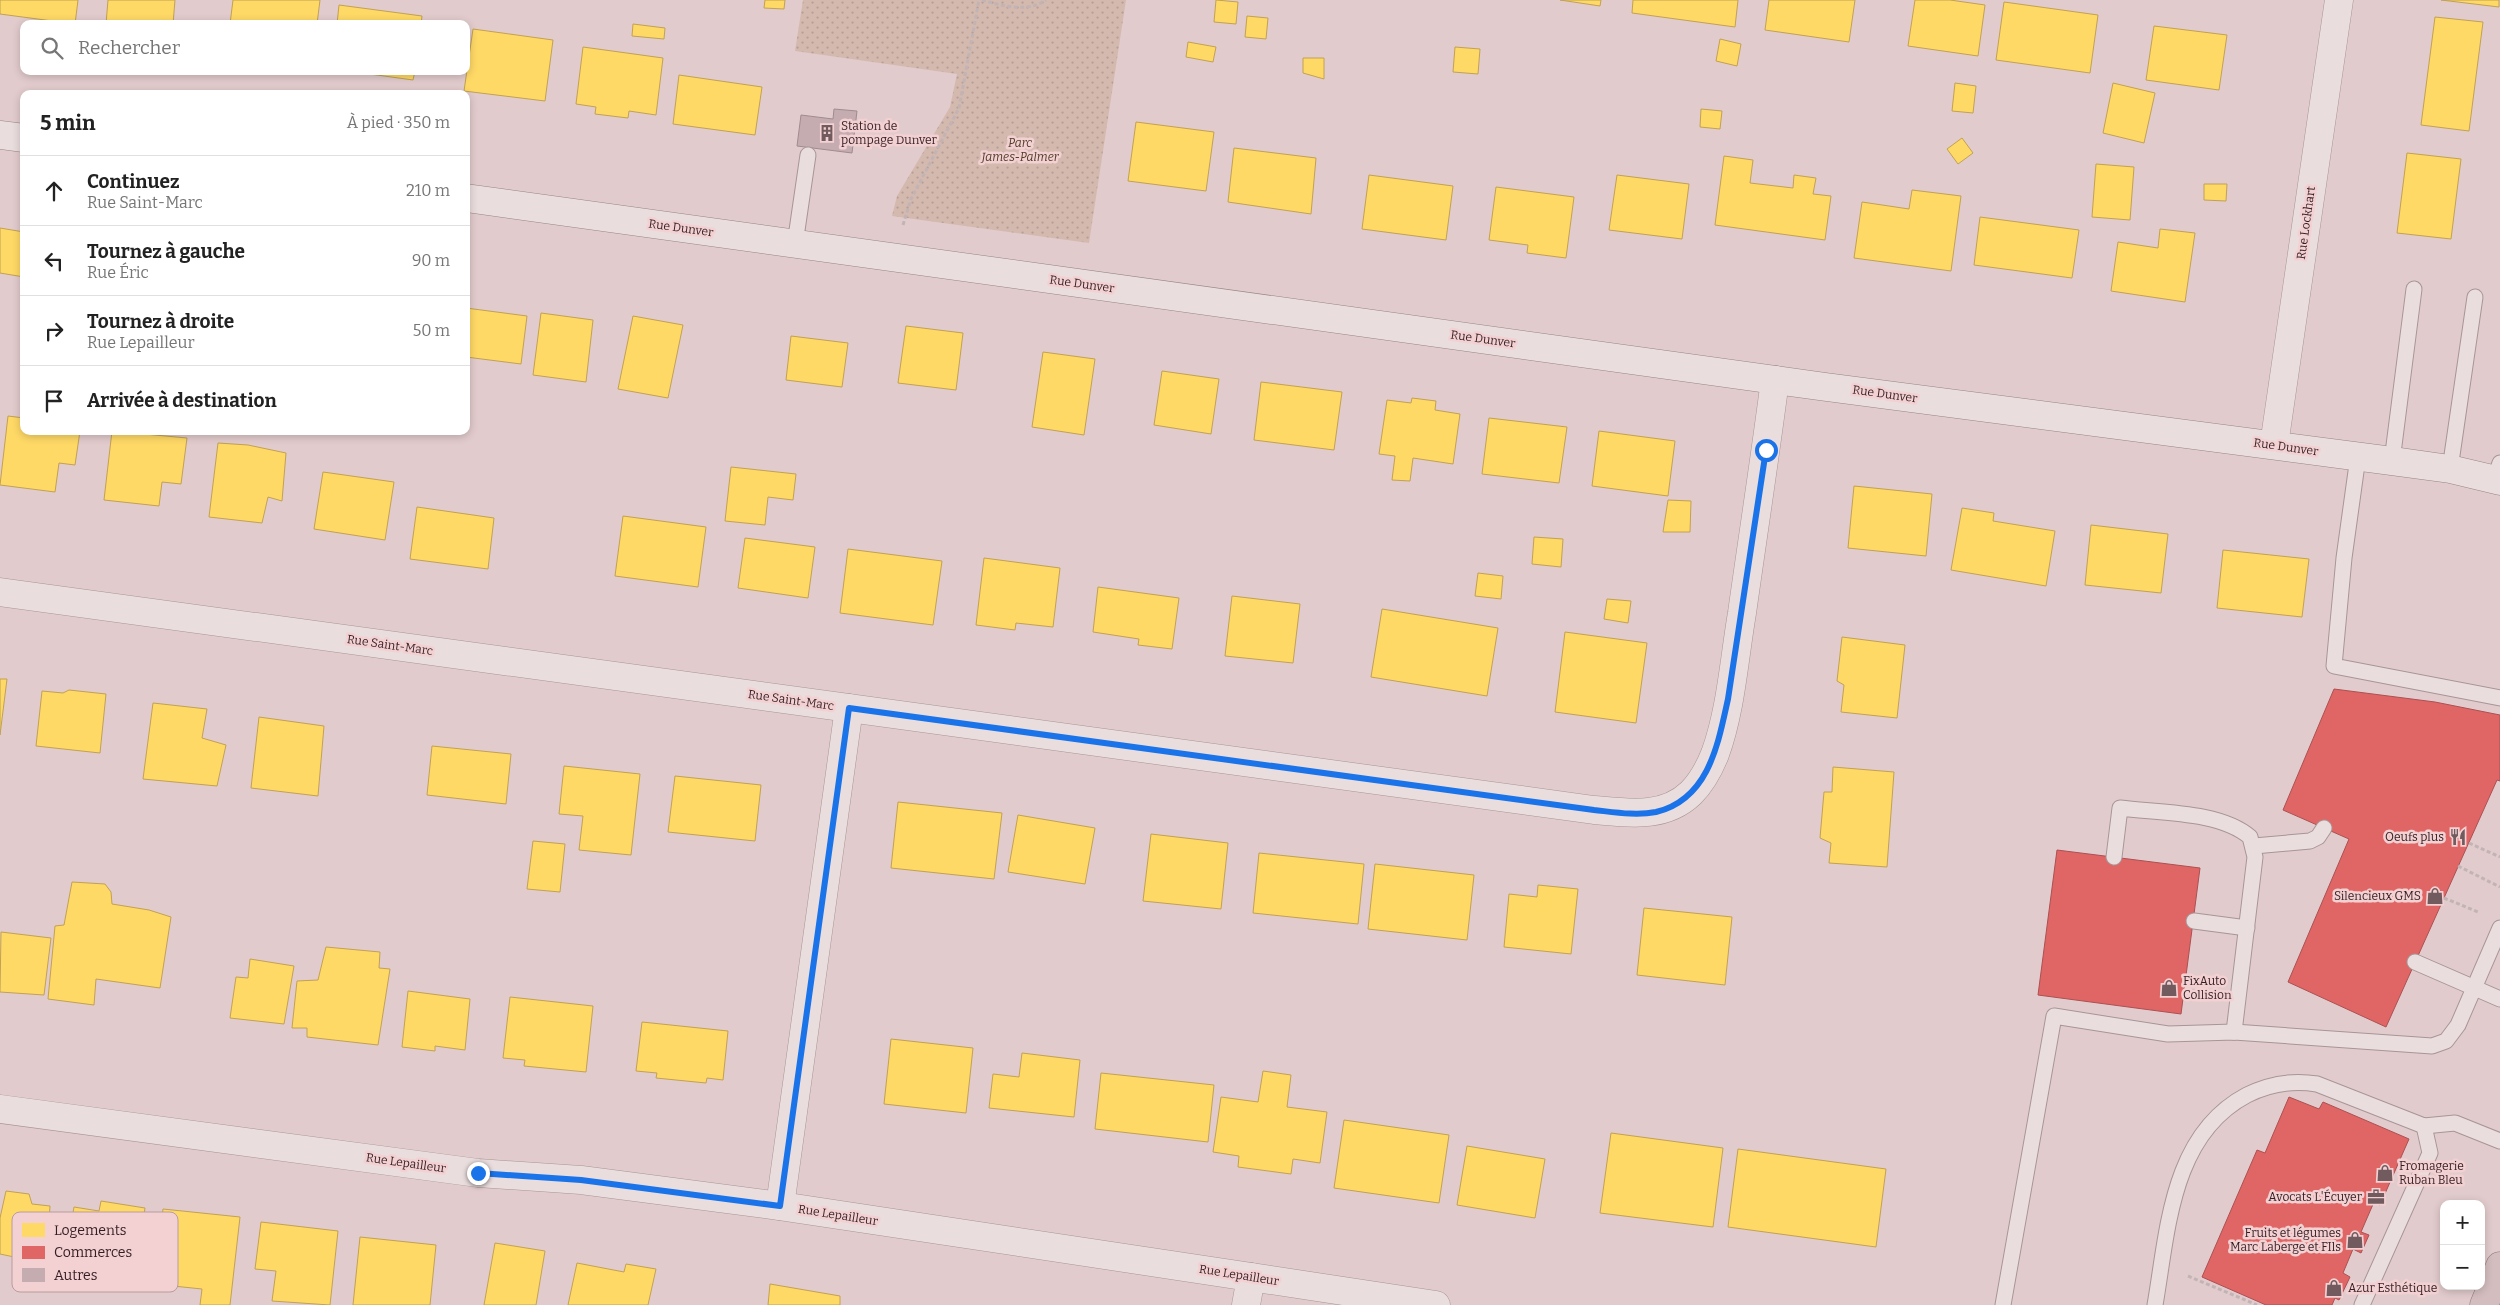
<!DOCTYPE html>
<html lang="fr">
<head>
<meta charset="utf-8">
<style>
	body { margin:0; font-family:Bitter,serif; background:#f2f2f2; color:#222 }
	.controls { position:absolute; right:15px; bottom:15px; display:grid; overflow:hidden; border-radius:10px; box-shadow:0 2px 8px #0003 }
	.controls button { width:45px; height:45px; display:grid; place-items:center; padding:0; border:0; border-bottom:1px solid #e0e0e0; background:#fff; color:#222; font:25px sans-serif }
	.stop { position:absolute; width:15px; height:15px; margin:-11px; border:4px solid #1a73e8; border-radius:50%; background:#fff }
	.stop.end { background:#1a73e8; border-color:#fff; box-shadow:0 1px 5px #0008 }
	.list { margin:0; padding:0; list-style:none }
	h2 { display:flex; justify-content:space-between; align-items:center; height:65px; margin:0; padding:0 20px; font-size:21px }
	h2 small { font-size:16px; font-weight:400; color:#767676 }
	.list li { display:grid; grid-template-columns:32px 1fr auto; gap:15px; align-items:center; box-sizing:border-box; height:70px; padding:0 20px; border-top:1px solid #e0e0e0 }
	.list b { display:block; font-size:19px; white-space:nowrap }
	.list p { margin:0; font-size:16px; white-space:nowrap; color:#767676 }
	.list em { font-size:16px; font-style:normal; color:#767676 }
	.icon { flex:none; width:28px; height:28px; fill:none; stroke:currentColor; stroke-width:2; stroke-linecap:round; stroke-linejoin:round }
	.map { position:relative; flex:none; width:2500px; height:1305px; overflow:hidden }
	.search { position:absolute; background:#fff; box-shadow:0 2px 8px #0003; left:20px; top:20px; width:450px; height:55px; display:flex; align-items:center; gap:12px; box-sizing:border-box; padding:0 18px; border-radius:10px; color:#767676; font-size:19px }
	.panel { position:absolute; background:#fff; box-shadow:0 2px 8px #0003; left:20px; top:90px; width:450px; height:345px; border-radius:10px }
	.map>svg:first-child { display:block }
</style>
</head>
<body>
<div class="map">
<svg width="2500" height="1305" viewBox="0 0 2500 1305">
	<defs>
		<pattern id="park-dots" width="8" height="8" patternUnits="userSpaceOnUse" patternTransform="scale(1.25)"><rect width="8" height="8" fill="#d4b9af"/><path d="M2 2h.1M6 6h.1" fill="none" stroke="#b79f96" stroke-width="1.8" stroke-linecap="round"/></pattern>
	</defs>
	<rect width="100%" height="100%" fill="#e2cbcc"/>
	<path fill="url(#park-dots)" d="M803 0H1126L1089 243 892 216 897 196 950 107 957 74 795 51Z"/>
	<g fill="#ffd966" stroke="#c2a152">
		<path d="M0 0H78L75 24 0 14Z"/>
		<path d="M108 0H175L173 24H106Z"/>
		<path d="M233 0H320L317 24H230Z"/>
		<path d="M765 0H785L784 9 764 8Z"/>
		<path d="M1216 0 1238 2 1236 24 1214 22Z"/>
		<path d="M1560 0H1601L1600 6Z"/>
		<path d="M1633 0H1738L1735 27 1632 13Z"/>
		<path d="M1769 0H1855L1849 42 1765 30Z"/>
		<path d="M1915 0H1950L1985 5 1978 56 1908 46Z"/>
		<path d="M2441 0H2499V7Z"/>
		<path d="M2004 2 2098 15 2090 73 1996 60Z"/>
		<path d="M339 5 422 16 421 24H337Z"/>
		<path d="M1247 16 1268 18 1266 39 1245 37Z"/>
		<path d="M2435 17 2483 22 2469 131 2421 125Z"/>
		<path d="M633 24 665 28 664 39 632 36Z"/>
		<path d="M2154 26 2227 35 2219 90 2146 80Z"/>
		<path d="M473 29 553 40 545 101 464 91Z"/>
		<path d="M1720 39 1741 44 1737 66 1716 61Z"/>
		<path d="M1188 42 1216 47 1213 62 1186 57Z"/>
		<path d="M583 47 663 58 656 115 629 111 628 118 595 114 596 107 576 104Z"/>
		<path d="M1455 47 1480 49 1478 74 1453 72Z"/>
		<path d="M1303 58H1324V79L1303 73Z"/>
		<path d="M348 71H415L413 80Z"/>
		<path d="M679 75 762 87 755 135 673 124Z"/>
		<path d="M1955 83 1976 86 1973 113 1952 111Z"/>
		<path d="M2113 83 2155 93 2144 143 2103 133Z"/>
		<path d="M1701 109 1722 111 1720 129 1700 127Z"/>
		<path d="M1136 122 1214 132 1206 191 1128 181Z"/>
		<path d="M1962 138 1973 153 1958 164 1947 149Z"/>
		<path d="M1234 148 1316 158 1311 214 1228 202Z"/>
		<path d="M2407 153 2461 159 2451 239 2397 233Z"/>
		<path d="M1724 156 1753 160 1750 183 1793 188 1794 175 1816 178 1813 194 1831 196 1825 240 1715 225Z"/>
		<path d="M2096 164 2134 167 2130 220 2092 217Z"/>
		<path d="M1369 175 1453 186 1446 240 1362 229Z"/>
		<path d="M1617 175 1689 184 1682 239 1609 230Z"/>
		<path d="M2204 184H2227L2226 201 2204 200Z"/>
		<path d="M1496 187 1574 197 1566 258 1527 253 1528 245 1489 240Z"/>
		<path d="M1912 190 1961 196 1951 271 1854 258 1862 202 1909 209Z"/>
		<path d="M1980 217 2079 230 2072 278 1974 265Z"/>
		<path d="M0 228 24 232V277L0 273Z"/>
		<path d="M2160 229 2195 233 2185 302 2111 291 2118 242 2158 248Z"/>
		<path d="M466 308 527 316 521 364 466 357Z"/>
		<path d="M541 313 593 320 586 382 533 375Z"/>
		<path d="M633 316 683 325 668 398 618 389Z"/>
		<path d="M906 326 963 333 956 390 898 383Z"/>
		<path d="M791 336 848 343 842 387 786 380Z"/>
		<path d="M1043 352 1095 359 1084 435 1032 427Z"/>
		<path d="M1162 371 1219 379 1211 434 1154 425Z"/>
		<path d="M1261 382 1342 392 1334 450 1254 440Z"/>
		<path d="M1412 398 1436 401 1435 410 1460 414 1453 464 1413 458 1410 481 1392 480 1395 456 1379 454 1387 400 1411 403Z"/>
		<path d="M8 416 24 418V431H80L75 465 59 463 55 492 0 485Z"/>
		<path d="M1489 418 1567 427 1559 483 1482 474Z"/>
		<path d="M112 431 187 438 181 484 162 482 159 506 104 500Z"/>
		<path d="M1599 431 1675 441 1668 496 1592 486Z"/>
		<path d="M218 443 248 445 286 453 282 501 268 497 262 523 209 517Z"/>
		<path d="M731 467 796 474 793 500 768 497 765 525 725 521Z"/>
		<path d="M323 472 394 482 385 540 314 529Z"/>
		<path d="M1854 486 1932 494 1926 556 1848 548Z"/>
		<path d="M1668 500 1691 501 1690 532H1663Z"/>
		<path d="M417 507 494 518 488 569 410 559Z"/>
		<path d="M1962 508 1994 513 1993 521 2055 531 2046 586 1951 570Z"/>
		<path d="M623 516 706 527 698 587 615 576Z"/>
		<path d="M2091 525 2168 534 2161 593 2085 585Z"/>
		<path d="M1534 537 1563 539 1561 567 1532 564Z"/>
		<path d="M745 538 815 547 808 598 738 588Z"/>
		<path d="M848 549 942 561 933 625 840 613Z"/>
		<path d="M2223 550 2309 559 2302 617 2217 608Z"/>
		<path d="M984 558 1060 568 1053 627 1016 623 1015 630 976 625Z"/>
		<path d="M1478 573 1503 576 1501 599 1475 596Z"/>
		<path d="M1098 587 1179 598 1172 649 1138 645 1139 639 1093 632Z"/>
		<path d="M1232 596 1300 604 1293 663 1225 656Z"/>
		<path d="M1607 599 1631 601 1628 623 1604 619Z"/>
		<path d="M1382 609 1498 628 1487 696 1371 677Z"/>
		<path d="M1565 632 1647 643 1636 723 1555 712Z"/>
		<path d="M1842 637 1905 645 1897 718 1841 712 1844 685 1837 681Z"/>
		<path d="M0 679H7L0 735Z"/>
		<path d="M69 690 106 694 100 753 36 746 42 691 63 693Z"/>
		<path d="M153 703 207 709 202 738 226 745 217 786 143 779Z"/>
		<path d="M259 717 324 726 318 796 251 788Z"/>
		<path d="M432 746 511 754 506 804 427 795Z"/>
		<path d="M564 766 640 774 631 855 579 850 583 816 559 814Z"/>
		<path d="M1833 767 1894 772 1887 867 1829 863 1831 843 1820 838 1824 792H1832Z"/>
		<path d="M675 776 761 785 755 841 668 832Z"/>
		<path d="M898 802 1002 813 994 879 891 868Z"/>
		<path d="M1018 815 1095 828 1085 884 1008 872Z"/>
		<path d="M1151 834 1228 843 1221 909 1143 901Z"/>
		<path d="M533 841 565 844 560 892 527 889Z"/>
		<path d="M1259 853 1364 864 1358 924 1253 913Z"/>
		<path d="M1375 864 1474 875 1467 940 1368 929Z"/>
		<path d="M72 882 105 884 111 892 112 904 149 910 171 917 160 988 96 979 94 1005 48 999 55 926 64 925Z"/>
		<path d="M1538 885 1578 889 1571 954 1504 947 1509 894 1537 897Z"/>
		<path d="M1644 908 1732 917 1725 985 1637 975Z"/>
		<path d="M1 932 51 938 44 995 0 992Z"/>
		<path d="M326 947 380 952 379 968 390 969 378 1045 307 1037V1028H292L297 981 318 980Z"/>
		<path d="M250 959 294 966 284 1024 230 1018 236 977 248 978Z"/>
		<path d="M408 991 470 999 465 1050 435 1046V1051L402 1047Z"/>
		<path d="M510 997 593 1006 586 1072 524 1066 525 1060 503 1058Z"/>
		<path d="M642 1022 728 1031 723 1080 707 1078 706 1083 656 1078 657 1073 636 1071Z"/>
		<path d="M891 1039 973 1048 966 1113 884 1104Z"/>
		<path d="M1022 1053 1080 1060 1074 1117 989 1108 993 1074 1019 1077Z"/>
		<path d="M1263 1071 1291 1075 1287 1107 1327 1112 1320 1163 1293 1159 1291 1174 1238 1167 1239 1156 1213 1152 1221 1097 1258 1102Z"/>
		<path d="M1101 1073 1214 1085 1208 1142 1095 1129Z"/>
		<path d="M1344 1120 1449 1135 1439 1203 1334 1188Z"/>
		<path d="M1611 1133 1723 1148 1713 1227 1600 1213Z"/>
		<path d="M1467 1146 1545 1159 1535 1218 1457 1205Z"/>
		<path d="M1738 1149 1886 1169 1876 1247 1728 1227Z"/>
		<path d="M6 1191 29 1194 32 1204 50 1206 47 1253 27 1251 19 1258 0 1254V1218Z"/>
		<path d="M101 1201 145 1208 136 1264 86 1257 87 1246 68 1243 74 1207 99 1211Z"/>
		<path d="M163 1209 240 1217 230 1305H200L202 1289 154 1284Z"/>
		<path d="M261 1222 338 1231 330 1305 272 1301 276 1271 255 1269Z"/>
		<path d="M360 1237 436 1245 430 1305H353Z"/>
		<path d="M495 1243 545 1251 536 1305H484Z"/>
		<path d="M577 1263 624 1272 626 1264 656 1269 648 1305H568Z"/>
		<path d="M770 1284 840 1296V1305H768Z"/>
	</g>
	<g fill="#e06666" stroke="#ac5052">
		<path d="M2334 689 2435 702 2500 715V781L2497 780 2386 1027 2288 982 2349 839 2283 810Z"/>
		<path d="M2057 850 2200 868 2181 1014 2038 995Z"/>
		<path d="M2289 1097 2319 1109 2323 1102 2409 1139 2380 1205 2374 1202 2361 1232 2369 1235 2361 1253 2353 1249 2343 1273 2350 1277 2339 1300 2335 1298 2332 1305H2266L2202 1277 2257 1150 2265 1153Z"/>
	</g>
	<path fill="#c5acb1" stroke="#a28b90" d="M834 109 857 111 852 153 797 146 801 115 833 119Z"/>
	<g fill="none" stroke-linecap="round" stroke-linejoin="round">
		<g stroke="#a79597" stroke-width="17">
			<g id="lane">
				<path d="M795 244 808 155"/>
				<path d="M2358 457 2344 558 2334 666 2500 698"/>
				<path d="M2392 461 2414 289"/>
				<path d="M2450 469 2475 297"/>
				<path d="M2494 480 2500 463"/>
				<path d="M2254 846 2310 841 2318 837 2324 828"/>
				<path d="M2114 857 2120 808C2159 813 2220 811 2250 837L2255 857 2234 1032"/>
				<path d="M2194 921 2247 928"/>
				<path d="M2415 962 2500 999"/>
				<path d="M2003 1305 2054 1016 2168 1034 2234 1032 2432 1046 2446 1041 2458 1025 2500 928"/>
				<path d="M2155 1305C2168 1230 2171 1135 2247 1095 2269 1084 2293 1080 2317 1084L2424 1126 2455 1123 2500 1141"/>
				<path d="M2362 1305 2430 1153 2424 1126"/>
			</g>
		</g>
		<g stroke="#a79597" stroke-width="29">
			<g id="street">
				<path d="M2274 445 2339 0"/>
				<path d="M0 592 1594 810C1628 813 1664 819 1691 793 1702 782 1709 769 1715 754 1731 710 1734 660 1742 613 1753 535 1765 457 1775 380"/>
				<path d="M0 1109 478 1173 581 1180 780 1206 1436 1305"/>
				<path d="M780 1206 849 708"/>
				<path d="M1246 1305 1251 1277"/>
			</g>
		</g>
		<g stroke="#968586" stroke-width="29">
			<g id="secondary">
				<path d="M0 135 24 138"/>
				<path d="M466 198 1826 387 2392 461 2450 469 2500 481"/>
			</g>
		</g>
		<g stroke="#8c7b7d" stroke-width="29">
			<path id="highway" d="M2484 1305 2500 1266"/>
		</g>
		<g stroke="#c2b4b5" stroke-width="3" stroke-dasharray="4 2.5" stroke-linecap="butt">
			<path d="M982 0C1003 6 1027 13 1046 0"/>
			<path d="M903 225 911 199 959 108 979 0"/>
			<path d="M2469 843 2500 857"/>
			<path d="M2458 866 2500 887"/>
			<path d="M2444 898 2478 912"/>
			<path d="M2185 990 2212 992"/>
			<path d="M2188 1276 2257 1305"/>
		</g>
		<use href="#lane" stroke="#eadddd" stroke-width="15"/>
		<use href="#street" stroke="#eadddd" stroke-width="28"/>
		<use href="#secondary" stroke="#eadddd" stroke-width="28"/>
		<use href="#highway" stroke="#d4bdbf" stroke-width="28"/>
	</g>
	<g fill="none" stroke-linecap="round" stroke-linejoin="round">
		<path stroke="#1a73e8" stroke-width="6" d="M478 1173 581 1180 780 1206 849 708 1594 810C1613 812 1636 816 1656 812 1709 799 1718 744 1728 699L1766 450"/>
	</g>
	<defs>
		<g id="building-bare" transform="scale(1.35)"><path d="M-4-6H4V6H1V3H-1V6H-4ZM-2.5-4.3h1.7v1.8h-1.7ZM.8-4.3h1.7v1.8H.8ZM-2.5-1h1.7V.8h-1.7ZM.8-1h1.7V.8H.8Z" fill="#715b5e" stroke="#f3d1d2" stroke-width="2.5" paint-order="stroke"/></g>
		<g id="restaurant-bare" transform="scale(1.35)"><path d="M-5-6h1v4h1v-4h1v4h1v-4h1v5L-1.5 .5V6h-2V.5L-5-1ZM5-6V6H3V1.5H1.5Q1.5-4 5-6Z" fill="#715b5e" stroke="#f3d1d2" stroke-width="2.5" paint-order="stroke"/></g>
		<g id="shop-bare" transform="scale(1.35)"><path d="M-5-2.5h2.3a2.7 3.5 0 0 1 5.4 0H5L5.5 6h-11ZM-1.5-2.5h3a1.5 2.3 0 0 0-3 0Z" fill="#715b5e" stroke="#f3d1d2" stroke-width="2.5" paint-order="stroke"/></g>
		<g id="office-bare" transform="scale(1.35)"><path d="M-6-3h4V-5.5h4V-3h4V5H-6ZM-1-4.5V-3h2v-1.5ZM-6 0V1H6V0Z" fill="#715b5e" stroke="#f3d1d2" stroke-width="2.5" paint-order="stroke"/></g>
	</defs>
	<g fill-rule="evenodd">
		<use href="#building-bare" x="827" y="133"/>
		<use href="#restaurant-bare" x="2458" y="837"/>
		<use href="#shop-bare" x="2435" y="896"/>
		<use href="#shop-bare" x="2169" y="988"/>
		<use href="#shop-bare" x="2385" y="1173"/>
		<use href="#office-bare" x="2376" y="1197"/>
		<use href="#shop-bare" x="2355" y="1240"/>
		<use href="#shop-bare" x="2334" y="1288"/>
	</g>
	<g text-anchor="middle" stroke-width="5" stroke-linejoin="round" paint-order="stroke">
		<g font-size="12" fill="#341e23" stroke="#f3d1d2" text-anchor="start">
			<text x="841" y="130">Station de<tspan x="841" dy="14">pompage Dunver</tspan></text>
			<text x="2444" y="841" text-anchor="end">Oeufs plus</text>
			<text x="2421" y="900" text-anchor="end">Silencieux GMS</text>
			<text x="2183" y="985">FixAuto<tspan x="2183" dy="14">Collision</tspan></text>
			<text x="2399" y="1170">Fromagerie<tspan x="2399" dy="14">Ruban Bleu</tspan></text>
			<text x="2362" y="1201" text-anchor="end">Avocats L'Écuyer</text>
			<text x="2341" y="1237" text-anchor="end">Fruits et légumes<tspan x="2341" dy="14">Marc Laberge et FIls</tspan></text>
			<text x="2348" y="1292">Azur Esthétique</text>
		</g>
		<g font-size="12" font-style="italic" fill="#4f3c26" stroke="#f3d1d2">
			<text x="1020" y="147">Parc<tspan x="1020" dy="14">James-Palmer</tspan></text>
		</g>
		<g font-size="12" fill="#341e23" stroke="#f3d1d2">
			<text transform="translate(2306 223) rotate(-82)" y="4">Rue Lockhart</text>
			<text transform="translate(681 228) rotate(8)" y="4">Rue Dunver</text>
			<text transform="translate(1082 284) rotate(8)" y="4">Rue Dunver</text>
			<text transform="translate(1483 339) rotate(8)" y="4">Rue Dunver</text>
			<text transform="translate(1885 394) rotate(8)" y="4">Rue Dunver</text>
			<text transform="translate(2286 447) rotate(8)" y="4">Rue Dunver</text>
			<text transform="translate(390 645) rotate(8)" y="4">Rue Saint-Marc</text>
			<text transform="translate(791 700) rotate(8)" y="4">Rue Saint-Marc</text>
			<text transform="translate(406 1163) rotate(8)" y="4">Rue Lepailleur</text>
			<text transform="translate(838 1215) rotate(9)" y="4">Rue Lepailleur</text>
			<text transform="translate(1239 1275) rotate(9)" y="4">Rue Lepailleur</text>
		</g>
	</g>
	<rect x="12" y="1212" width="166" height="80" rx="8" fill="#f3d1d2" stroke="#ba9b9e" stroke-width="1"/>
	<rect x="22" y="1223" width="23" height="14" fill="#ffd966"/>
	<rect x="22" y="1246" width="23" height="13" fill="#e06666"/>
	<rect x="22" y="1268" width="23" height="14" fill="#c5acb1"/>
	<g font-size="14" fill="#341e23">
		<text x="54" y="1235">Logements</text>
		<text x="54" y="1257">Commerces</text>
		<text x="54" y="1280">Autres</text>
	</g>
</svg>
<div class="controls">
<button>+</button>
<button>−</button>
</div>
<div class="stop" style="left:1766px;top:450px"></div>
<div class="stop end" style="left:478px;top:1173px"></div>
<div class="search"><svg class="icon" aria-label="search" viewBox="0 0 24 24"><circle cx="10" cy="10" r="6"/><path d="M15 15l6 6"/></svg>Rechercher</div>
<section class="panel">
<h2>5 min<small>À pied · 350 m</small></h2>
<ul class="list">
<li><svg class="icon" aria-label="ahead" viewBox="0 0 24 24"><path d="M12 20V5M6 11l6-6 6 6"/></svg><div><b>Continuez</b><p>Rue Saint-Marc</p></div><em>210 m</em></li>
<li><svg class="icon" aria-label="left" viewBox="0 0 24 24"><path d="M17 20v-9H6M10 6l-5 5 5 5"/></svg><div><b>Tournez à gauche</b><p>Rue Éric</p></div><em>90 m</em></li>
<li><svg class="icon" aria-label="right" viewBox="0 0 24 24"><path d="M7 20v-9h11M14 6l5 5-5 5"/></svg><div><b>Tournez à droite</b><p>Rue Lepailleur</p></div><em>50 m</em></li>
<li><svg class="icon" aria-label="arrive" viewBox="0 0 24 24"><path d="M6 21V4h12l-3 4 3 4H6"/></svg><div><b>Arrivée à destination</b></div></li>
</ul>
</section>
</div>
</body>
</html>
